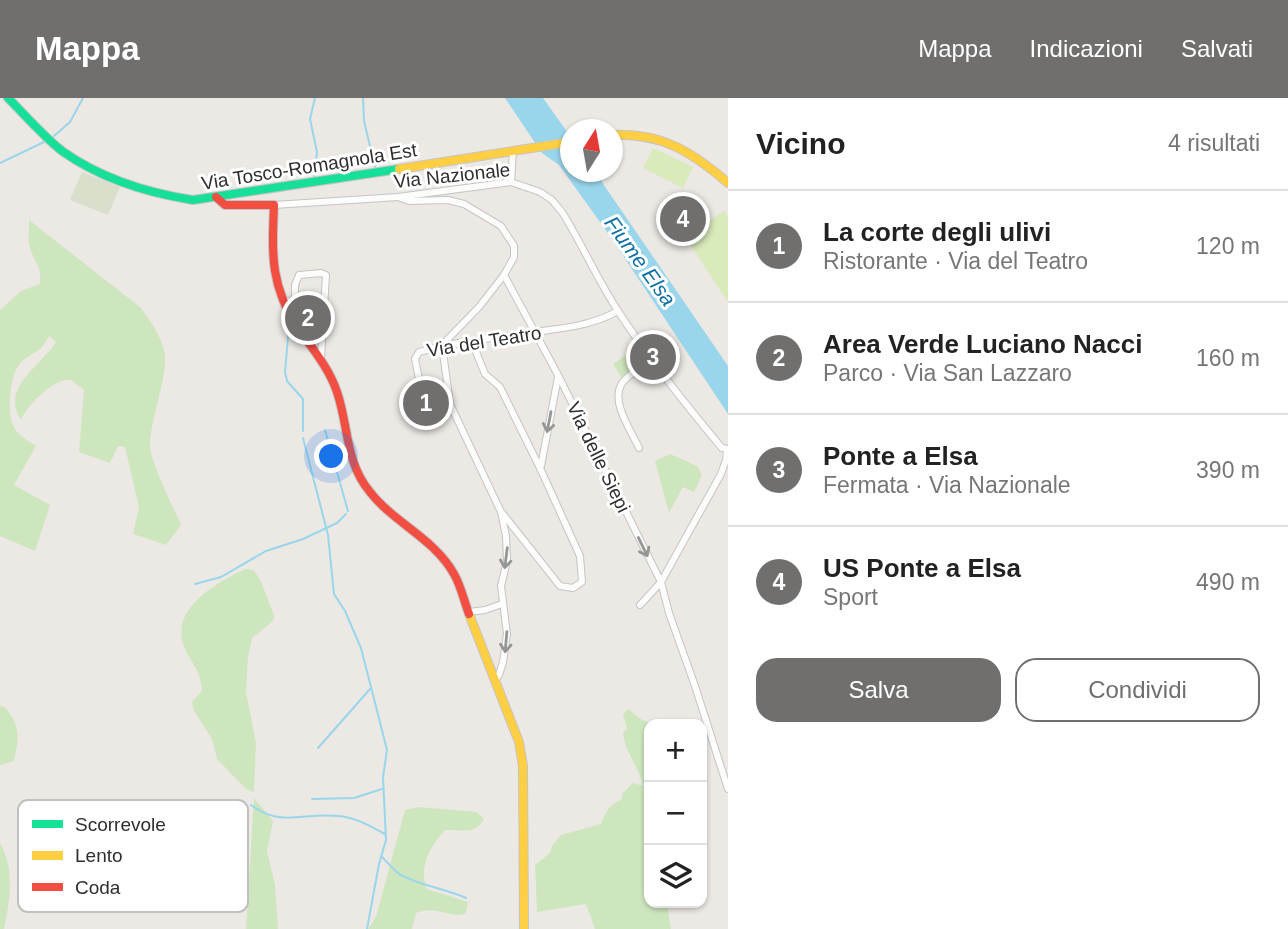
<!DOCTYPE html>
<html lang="it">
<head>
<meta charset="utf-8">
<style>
	body { margin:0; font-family:Helvetica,sans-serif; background:#f6f6f6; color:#222 }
	.controls { position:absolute; right:21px; bottom:21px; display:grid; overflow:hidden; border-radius:14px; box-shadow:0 2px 5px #0004 }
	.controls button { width:63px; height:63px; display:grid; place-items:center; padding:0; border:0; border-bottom:2px solid #e0e0e0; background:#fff; color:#222; font:35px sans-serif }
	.compass { position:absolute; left:560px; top:21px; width:63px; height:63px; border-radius:50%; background:#fff; box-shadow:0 2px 5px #0004; rotate:11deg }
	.you { position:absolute; left:332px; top:359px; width:24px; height:24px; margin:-18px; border:5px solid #fff; border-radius:50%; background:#1a73e8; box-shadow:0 0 0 10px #1a73e833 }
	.badge { display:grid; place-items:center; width:46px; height:46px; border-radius:50%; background:#706f6e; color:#fff; font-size:23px; font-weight:700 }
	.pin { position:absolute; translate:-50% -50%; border:4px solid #fff; box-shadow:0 2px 7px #0006 }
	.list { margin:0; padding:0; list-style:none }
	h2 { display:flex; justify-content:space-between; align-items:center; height:91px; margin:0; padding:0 28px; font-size:30px }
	h2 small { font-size:23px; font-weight:400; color:#767676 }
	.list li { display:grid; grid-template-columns:46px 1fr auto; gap:21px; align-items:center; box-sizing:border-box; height:112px; padding:0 28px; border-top:2px solid #e0e0e0 }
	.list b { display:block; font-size:26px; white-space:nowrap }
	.list p { margin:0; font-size:23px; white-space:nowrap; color:#767676 }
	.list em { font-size:23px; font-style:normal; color:#767676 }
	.actions { display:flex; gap:14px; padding:21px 28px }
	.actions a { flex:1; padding:16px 0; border:2px solid #706f6e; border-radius:21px; text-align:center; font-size:24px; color:#706f6e }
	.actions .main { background:#706f6e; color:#fff }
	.icon { flex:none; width:38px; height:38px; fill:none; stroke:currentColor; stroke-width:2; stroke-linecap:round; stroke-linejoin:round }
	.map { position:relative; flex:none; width:728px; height:831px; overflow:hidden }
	header { display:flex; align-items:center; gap:42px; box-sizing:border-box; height:98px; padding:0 35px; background:#706f6e; color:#fff }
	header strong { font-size:33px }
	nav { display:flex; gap:38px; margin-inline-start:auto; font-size:24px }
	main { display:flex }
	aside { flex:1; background:#fff }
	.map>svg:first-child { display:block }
</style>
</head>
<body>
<header>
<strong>Mappa</strong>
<nav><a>Mappa</a><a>Indicazioni</a><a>Salvati</a></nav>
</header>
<main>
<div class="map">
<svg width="728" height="831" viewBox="0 0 728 831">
	<rect width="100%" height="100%" fill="#ece8e4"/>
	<g fill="#cee6be">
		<path d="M29 122 141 210C150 222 160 237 164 252 170 273 150 321 150 347 150 364 174 410 181 427L166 447 133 436 139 409 125 349 118 348 110 365 79 354 84 292 71 282C55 279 27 307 21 322 0 290 40 269 56 244L49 238C46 242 43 249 40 251 32 257 24 259 18 268 9 282 5 323 18 335 23 340 30 344 36 348L14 387 50 407 35 453 0 438V212L21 193 40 186C42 167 33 164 29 146 28 139 29 130 29 122Z"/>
		<path d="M317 207 316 231H321L318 246 292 210Z"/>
		<path d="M635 251 644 265 622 280 613 266Z"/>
		<path d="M670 356 697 368 702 377 694 394 683 389 669 415 655 363Z"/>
		<path d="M245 471 254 472 261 484 274 517 273 523 252 540 248 559 246 594 256 645 254 694 246 691 217 661 212 641 194 613 192 604 202 593C201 574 194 569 186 553 166 513 214 486 245 471Z"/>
		<path d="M0 608 5 609C21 630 19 638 14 663L0 667Z"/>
		<path d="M628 611 642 622 654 626H649V805H667L671 831H595L586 806 537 814 535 767 550 755 552 748 561 737 601 726C605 715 609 706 621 702L623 695 633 685 643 688C639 668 625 655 623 635L627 630 623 617Z"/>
		<path d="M254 700 273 723 267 753 275 787 278 831H246Z"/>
		<path d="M418 709 477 714 484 721C474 738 462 731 445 732 430 748 418 770 427 791L468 804 466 815C450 822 438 806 416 815L412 831H368L376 819 405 712Z"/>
		<path d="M0 745C15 772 10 802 4 831H0Z"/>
	</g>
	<path fill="#d8e0cc" d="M82 74 120 89 108 117 70 102Z"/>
	<g fill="#d9eabb">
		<path d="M653 50 693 69 683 90 643 70Z"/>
		<path d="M724 113 728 119V204L685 139Z"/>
	</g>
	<path fill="#99d6ec" d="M505 0H543L570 38V74H595L728 268V316L610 138 559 67 542 55Z"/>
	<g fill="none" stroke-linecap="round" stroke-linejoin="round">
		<g stroke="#99d6ec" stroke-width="2">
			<path d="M363 0 364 23 375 69"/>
			<path d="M54 38 70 24 83 0"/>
			<path d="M0 65 46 43"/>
			<path d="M314 80 317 54 310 21 315 0"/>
			<path d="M289 228 285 274 287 283 303 301V333"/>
			<path d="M325 332 348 413"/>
			<path d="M303 340 328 437 334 496 345 513 361 550 387 652 383 679 386 742 379 766 367 831"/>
			<path d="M195 486 221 479 266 453 303 441 337 425 346 416"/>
			<path d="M318 650 370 591"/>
			<path d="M312 701 354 700 382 691"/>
			<path d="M251 707C282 730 303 714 338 718 355 719 370 728 385 736"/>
			<path d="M382 759C387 764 392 770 398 775 413 786 447 791 466 800"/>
		</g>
		<g stroke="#c5c4c5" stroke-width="8">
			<g id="street">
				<path d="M511 84 513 53"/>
				<path d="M398 99 409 103 448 102 464 106 501 128 514 148V159L504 177 479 209 442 247 450 306 501 414 506 438 507 463 501 488 507 536 503 564 499 577 496 581"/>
				<path d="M274 107 398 99 511 84 540 94 552 102 562 114C582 146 597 181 618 213 649 261 685 306 722 350L728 351"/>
				<path d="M504 177 558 277 661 484 669 515 695 588 728 691"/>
				<path d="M284 204 295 202V187L299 177 321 175 326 177 321 260"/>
				<path d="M472 244 485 276 500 289 540 370 580 458 582 484 573 490 560 488 503 416"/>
				<path d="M450 306 442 305 433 288 419 281 415 261 419 254C461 242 506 239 549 232 574 229 596 225 618 213"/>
				<path d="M639 350C632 334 611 305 621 287 626 277 643 269 652 263"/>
				<path d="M541 368 558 279"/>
				<path d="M640 507 661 484 721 376 726 362 727 351"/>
				<path d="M469 514 485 512 502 506"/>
			</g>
		</g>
		<g stroke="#c5c4c5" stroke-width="10">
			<path id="fast" d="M8 0C25 17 43 38 62 53 100 80 148 95 193 102L399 71"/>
		</g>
		<g stroke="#c5c4c5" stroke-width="10">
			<g id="slow">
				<path d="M612 37C662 35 691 53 728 85"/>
				<path d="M399 71 570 44"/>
				<path d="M469 516 519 644 523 668 524 831"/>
			</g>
		</g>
		<g stroke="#c5c4c5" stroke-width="10">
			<path id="jam" d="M216 99 225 107H274C272 156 270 188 298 230 312 250 329 270 337 294 349 329 345 364 370 394 394 425 435 441 454 476 461 488 464 503 469 516"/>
		</g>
		<use href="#street" stroke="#fcfcfb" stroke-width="6"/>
		<use href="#fast" stroke="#16e098" stroke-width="8"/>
		<use href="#slow" stroke="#ffcf43" stroke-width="8"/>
		<use href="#jam" stroke="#f24e42" stroke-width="8"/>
	</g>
	<defs><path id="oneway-shaft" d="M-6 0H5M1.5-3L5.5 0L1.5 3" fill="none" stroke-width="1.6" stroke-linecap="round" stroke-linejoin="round" transform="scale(1.75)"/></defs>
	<g stroke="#959594">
		<use href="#oneway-shaft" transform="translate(549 324) rotate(101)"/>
		<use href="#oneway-shaft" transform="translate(643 449) rotate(64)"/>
		<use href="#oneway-shaft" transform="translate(506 460) rotate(97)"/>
		<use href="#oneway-shaft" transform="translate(506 544) rotate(95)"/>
	</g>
	<g text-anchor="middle" stroke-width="6" stroke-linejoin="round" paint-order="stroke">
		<g font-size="19" fill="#2e2e2e" stroke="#fff">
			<text transform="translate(309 68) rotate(-9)" y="7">Via Tosco-Romagnola Est</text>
			<text transform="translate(452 77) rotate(-6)" y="7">Via Nazionale</text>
			<text transform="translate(484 243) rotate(-9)" y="7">Via del Teatro</text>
			<text transform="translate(599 359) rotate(64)" y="7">Via delle Siepi</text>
		</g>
		<g font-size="21" font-style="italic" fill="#0d6fa3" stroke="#fff">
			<text transform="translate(640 163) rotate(54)" y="7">Fiume Elsa</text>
		</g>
	</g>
	<rect x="18" y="702" width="230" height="112" rx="10" fill="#fff" stroke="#c0c0c0" stroke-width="2"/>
	<rect x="32" y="722" width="31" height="8" fill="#16e098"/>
	<rect x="32" y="753" width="31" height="9" fill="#ffcf43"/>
	<rect x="32" y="785" width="31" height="8" fill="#f24e42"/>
	<g font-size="19" fill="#2e2e2e">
		<text x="75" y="733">Scorrevole</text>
		<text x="75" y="764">Lento</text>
		<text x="75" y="796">Coda</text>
	</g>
</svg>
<div class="controls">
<button>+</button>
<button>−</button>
<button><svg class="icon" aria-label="layers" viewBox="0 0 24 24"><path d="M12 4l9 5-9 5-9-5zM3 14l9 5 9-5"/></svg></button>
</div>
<svg class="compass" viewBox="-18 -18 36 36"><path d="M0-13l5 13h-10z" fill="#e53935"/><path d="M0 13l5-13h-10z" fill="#767676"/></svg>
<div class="you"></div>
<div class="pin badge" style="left:426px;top:305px">1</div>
<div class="pin badge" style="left:308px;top:220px">2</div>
<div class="pin badge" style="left:653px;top:259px">3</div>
<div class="pin badge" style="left:683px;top:121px">4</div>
</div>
<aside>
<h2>Vicino<small>4 risultati</small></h2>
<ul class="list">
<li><span class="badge">1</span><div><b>La corte degli ulivi</b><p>Ristorante · Via del Teatro</p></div><em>120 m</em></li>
<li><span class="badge">2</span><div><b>Area Verde Luciano Nacci</b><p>Parco · Via San Lazzaro</p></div><em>160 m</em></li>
<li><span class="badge">3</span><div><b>Ponte a Elsa</b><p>Fermata · Via Nazionale</p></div><em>390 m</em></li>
<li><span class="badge">4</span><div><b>US Ponte a Elsa</b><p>Sport</p></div><em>490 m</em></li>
</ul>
<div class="actions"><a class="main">Salva</a><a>Condividi</a></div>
</aside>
</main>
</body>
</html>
